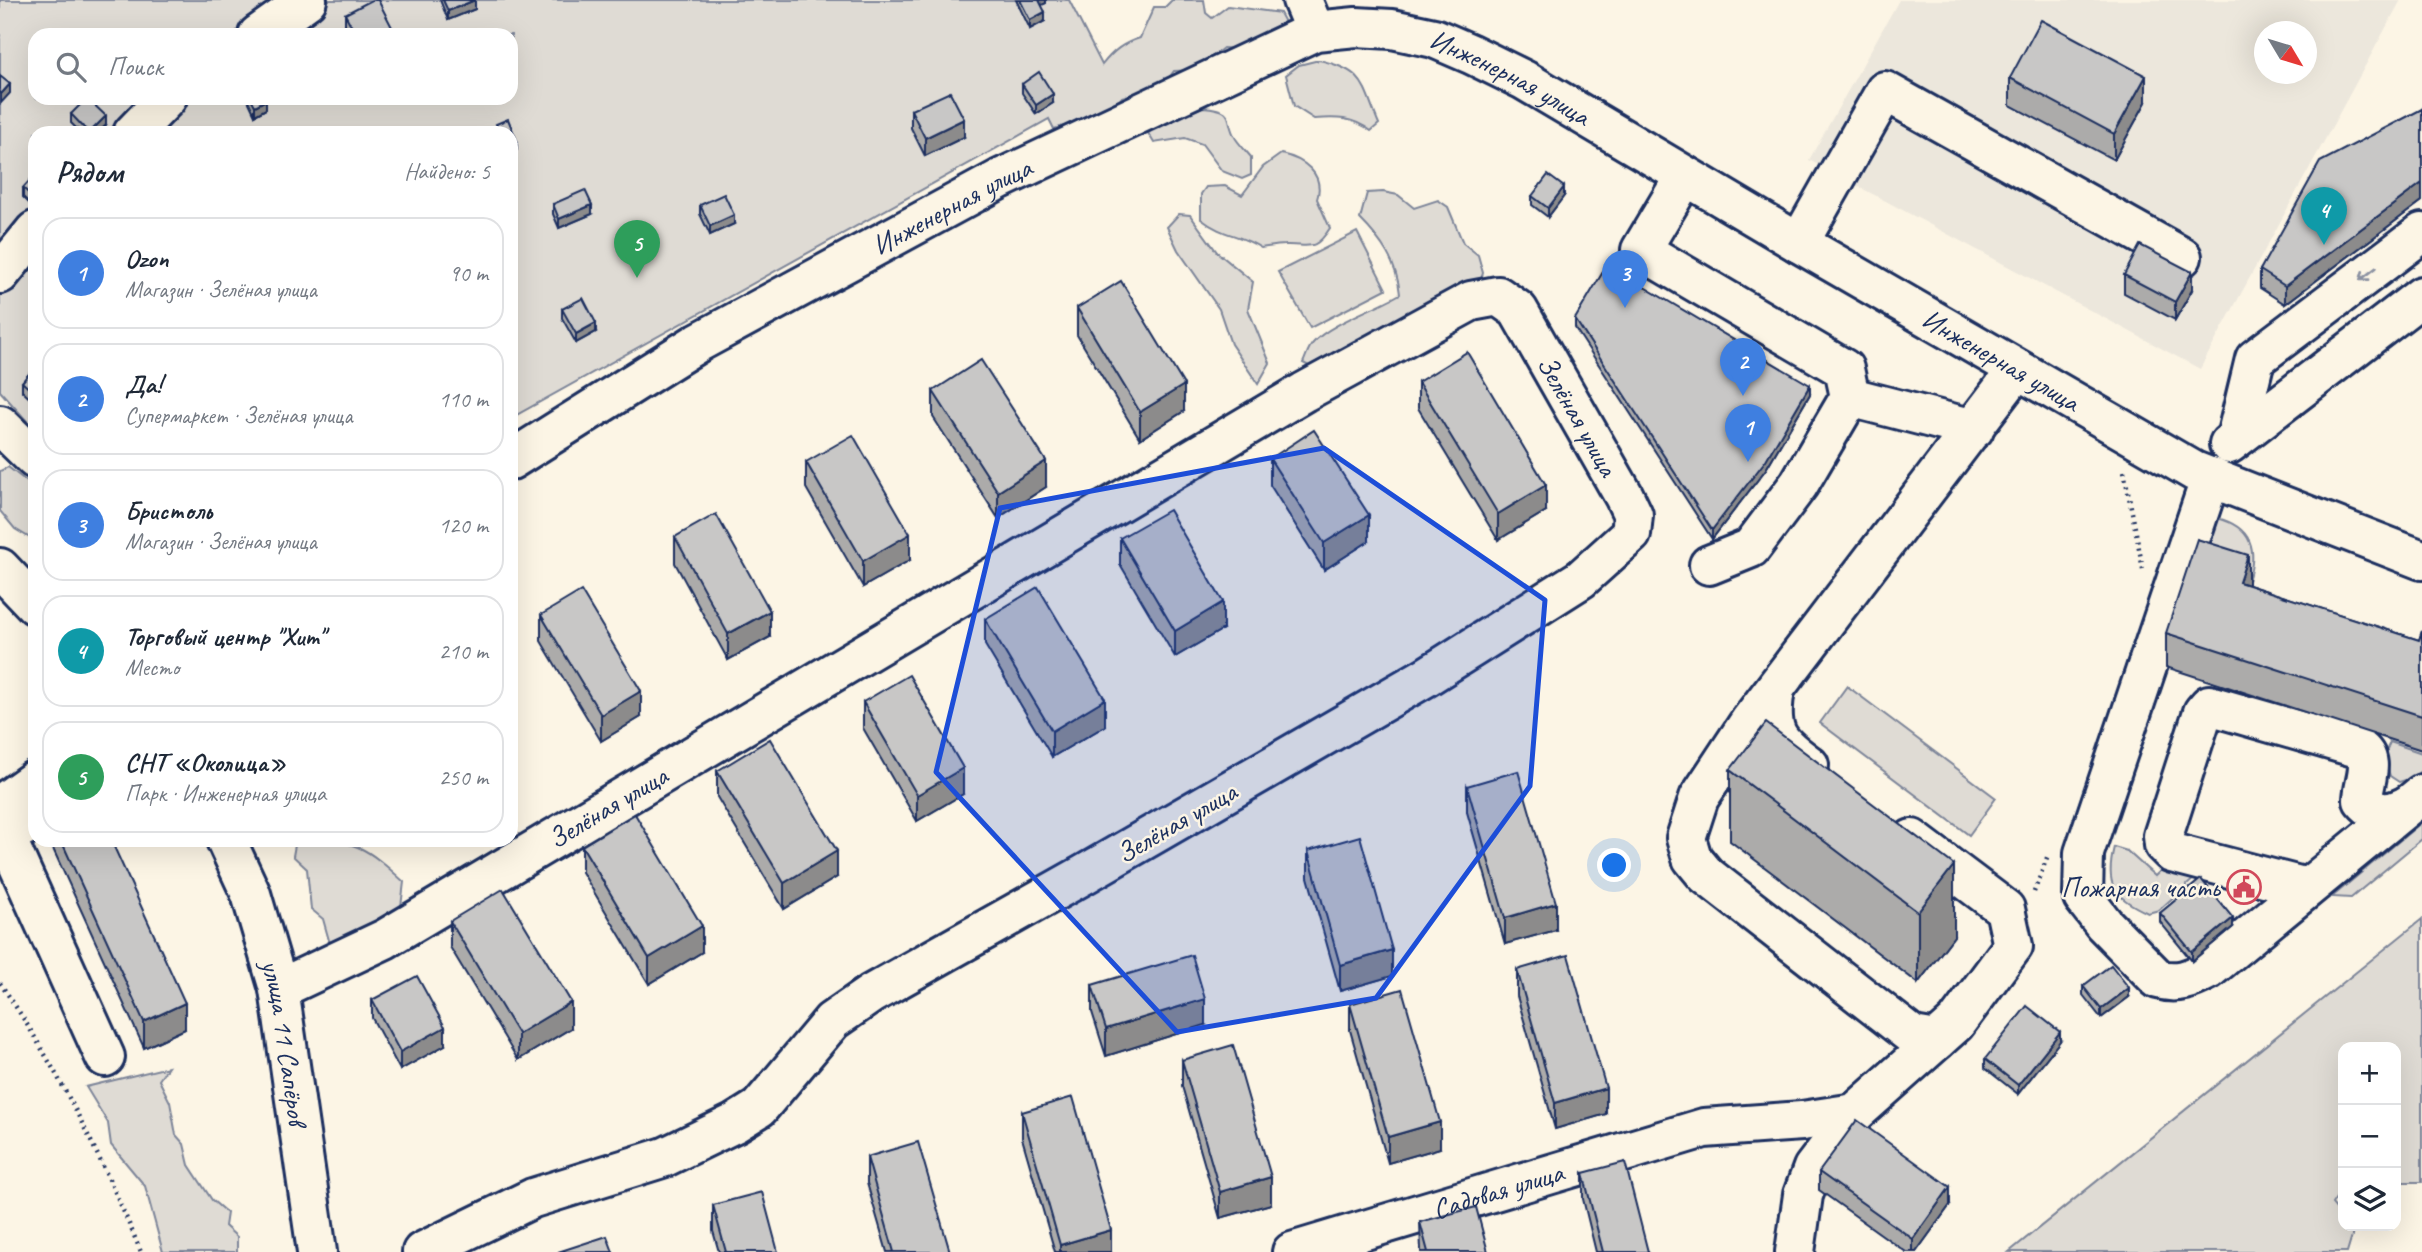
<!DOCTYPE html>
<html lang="ru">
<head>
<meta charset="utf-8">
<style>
	body { margin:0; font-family:Caveat,sans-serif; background:#f2f2f3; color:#1f2937 }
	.controls { position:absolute; right:21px; bottom:21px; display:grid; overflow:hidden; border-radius:14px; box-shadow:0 7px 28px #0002 }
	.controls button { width:63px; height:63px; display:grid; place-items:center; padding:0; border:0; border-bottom:2px solid #e0e1e3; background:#fff; color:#1f2937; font:35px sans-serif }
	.compass { position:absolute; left:2254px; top:21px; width:63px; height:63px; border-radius:50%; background:#fff; box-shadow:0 7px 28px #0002; rotate:128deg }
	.you { position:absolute; left:1615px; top:866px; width:24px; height:24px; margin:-18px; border:5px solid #fff; border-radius:50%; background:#1a73e8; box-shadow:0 0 0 10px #1a73e833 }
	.badge { display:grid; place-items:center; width:46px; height:46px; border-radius:50%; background:#d1495b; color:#fff; font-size:23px; font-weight:700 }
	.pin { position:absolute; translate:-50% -58px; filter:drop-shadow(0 2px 4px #0008) }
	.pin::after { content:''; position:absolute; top:37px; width:24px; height:21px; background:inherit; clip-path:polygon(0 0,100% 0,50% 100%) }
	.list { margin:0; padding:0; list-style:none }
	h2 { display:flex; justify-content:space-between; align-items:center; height:91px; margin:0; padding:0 28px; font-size:30px }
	h2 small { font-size:23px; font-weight:400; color:#747a83 }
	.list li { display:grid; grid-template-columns:46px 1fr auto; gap:21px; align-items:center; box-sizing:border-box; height:112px; margin:0 14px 14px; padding:0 14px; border:2px solid #e0e1e3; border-radius:21px }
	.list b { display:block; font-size:26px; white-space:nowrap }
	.list p { margin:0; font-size:23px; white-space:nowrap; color:#747a83 }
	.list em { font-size:23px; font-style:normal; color:#747a83 }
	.icon { flex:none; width:38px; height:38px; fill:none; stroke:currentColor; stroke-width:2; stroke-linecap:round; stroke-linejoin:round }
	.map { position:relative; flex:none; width:2422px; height:1252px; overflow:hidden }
	.search { position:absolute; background:#fff; box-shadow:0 7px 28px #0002; left:28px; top:28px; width:490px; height:77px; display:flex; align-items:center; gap:18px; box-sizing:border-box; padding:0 24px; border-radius:21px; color:#747a83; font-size:26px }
	.panel { position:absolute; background:#fff; box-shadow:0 7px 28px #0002; left:28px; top:126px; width:490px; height:721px; border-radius:21px }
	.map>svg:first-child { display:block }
</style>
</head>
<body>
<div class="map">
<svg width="2422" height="1252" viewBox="0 0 2422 1252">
	<rect width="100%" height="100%" fill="#fcf5e5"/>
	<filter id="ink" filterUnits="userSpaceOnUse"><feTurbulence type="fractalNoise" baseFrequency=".0143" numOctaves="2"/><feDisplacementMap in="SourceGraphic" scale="14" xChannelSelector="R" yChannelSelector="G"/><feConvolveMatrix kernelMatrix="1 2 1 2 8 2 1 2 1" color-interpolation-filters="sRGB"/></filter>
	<g filter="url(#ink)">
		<path fill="#ece7dc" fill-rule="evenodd" d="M1899 0H2401L2200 369 1809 160ZM2264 32H2306V74H2264Z"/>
		<g fill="#dfdbd4" stroke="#7d8599" stroke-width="2" fill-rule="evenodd">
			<path d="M0 0H1069L1102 65C1113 51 1123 43 1140 38L1154 7H1165L1172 0H1204L1206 13 1212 18 1228 6 1280 13 1286 24 1241 49 1223 48 1196 70 1174 71 1162 87 1122 97 1110 113 1054 129 1049 119 511 418V133H35V430L0 391ZM35 35H511V98H35Z"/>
			<path d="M1319 60C1366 71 1362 84 1379 124L1371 131C1353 117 1336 117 1314 119L1294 106 1286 75 1299 65Z"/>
			<path d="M1203 107C1239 110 1223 119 1236 139 1240 145 1246 151 1251 157V175L1242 179 1222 171 1202 144 1185 138 1154 143 1148 133 1160 123Z"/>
			<path d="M1281 154C1304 159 1325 174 1317 199L1330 228C1314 253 1309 244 1285 245 1277 245 1268 247 1261 248 1238 233 1224 237 1201 219V194L1206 187 1225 186 1242 195 1263 167Z"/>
			<path d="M1383 192 1398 195 1414 208 1438 200 1448 207 1463 243 1478 255 1483 273 1478 288 1319 371 1303 363C1306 357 1308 348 1313 343 1329 324 1377 308 1400 294 1397 263 1382 241 1360 219L1367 193Z"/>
			<path d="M1179 214 1190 215 1217 252 1253 282 1248 309 1270 363 1258 384 1231 344 1219 309 1178 250 1167 227Z"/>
			<path d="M1357 232 1386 289 1310 328 1278 272Z"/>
			<path d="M8 467 35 488V541L15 529 0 511V471Z"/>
			<path d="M2217 518C2252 527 2258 550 2248 581L2199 535Z"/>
			<path d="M1847 686 1996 798 1969 835 1820 723Z"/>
			<path d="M2390 742 2422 753V770L2412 778 2399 782 2390 776 2384 756Z"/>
			<path d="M2422 822V839L2351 898 2332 897Z"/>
			<path d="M303 840C356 840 365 846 404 882L401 907 412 920 330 944 323 919 311 909 307 869 293 856 295 845Z"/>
			<path d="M2114 847 2127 851 2155 876 2164 867 2196 877 2159 910 2148 913C2112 897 2105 884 2114 847Z"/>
			<path d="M2422 919V1182H2396V1047H2343V1188L2332 1204 2343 1217V1226L2354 1229 2347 1252H2009Z"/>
			<path d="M168 1067 159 1080 170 1102 176 1135 184 1144 189 1165 212 1200 227 1213 225 1226 237 1237V1252H163L145 1186 111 1145 108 1123 86 1087Z"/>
		</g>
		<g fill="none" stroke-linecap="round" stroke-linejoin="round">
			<g stroke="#1b2f5e" stroke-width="44">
				<g id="minor">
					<path d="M1302 0 1315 31"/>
					<path d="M258 35 307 0"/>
					<path d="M133 133 167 98"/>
					<path d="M1685 176 1641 250 1844 369 1850 397 1799 484 1751 548 1709 565"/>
					<path d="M1799 243 1885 91 2182 257"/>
					<path d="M0 274 35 231"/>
					<path d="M1850 397 1974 429"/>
					<path d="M0 425 35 459"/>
					<path d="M2236 438 2255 359 2422 233"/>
					<path d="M2229 444 2422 296"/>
					<path id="s1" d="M511 460 699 342 1000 179 1315 31 1356 27 1392 29 1434 38 1471 54 1524 80 1799 243 2194 471 2422 560"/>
					<path d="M2211 477 2084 853 2083 897 2104 924 2158 979C2177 985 2191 979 2208 970L2422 794"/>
					<path d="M1775 689C1768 732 1776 741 1809 765"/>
					<path d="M0 805 35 780"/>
					<path d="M0 824 105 1057"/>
					<path d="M5 835 35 821"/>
					<path d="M1912 839 2005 909 2013 946 1956 1023 1937 1040 1913 1036 1706 875 1692 858 1686 838 1699 798 1750 721 2017 370"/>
					<path d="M2307 888 2172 853 2164 845 2163 836 2203 712 2209 705 2358 748C2377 760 2363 782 2363 800 2377 817 2392 814 2410 804"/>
					<path id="s2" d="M279 989 385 939 1304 392 1471 301 1498 296 1518 310 1624 496 1633 515 1631 534 1581 579 1426 677 1085 874 871 994 832 1021 759 1108 735 1123 665 1157 533 1198 422 1252"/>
					<path id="s3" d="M1292 1252 1704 1128 1802 1121 1855 1113 1937 1040"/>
					<path d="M1795 1252 1803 1195 1813 1168 1855 1113"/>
				</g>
			</g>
			<g stroke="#1b2f5e" stroke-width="44">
				<g id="major">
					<path d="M0 568 35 605"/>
					<path id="s4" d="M226 840 251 894 279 989 317 1252"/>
				</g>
			</g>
			<g stroke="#1b2f5e" stroke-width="4.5" stroke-dasharray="2 5" stroke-linecap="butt">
				<path d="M2124 471 2143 569"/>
				<path d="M2034 892 2048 855"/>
				<path d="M0 983C57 1066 102 1159 141 1252"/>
			</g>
			<use href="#minor" stroke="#fcf5e5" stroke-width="38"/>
			<use href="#major" stroke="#fcf5e5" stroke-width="38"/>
		</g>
		<g fill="#acabaa" stroke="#1b2f5e" stroke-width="2">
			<path d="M440 0H475V9L448 20Z"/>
			<path d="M1016 0H1046V3L1041 5 1045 21 1030 29Z"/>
			<path d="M345 14 396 35H347L345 32Z"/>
			<path d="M2010 78 2146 102 2114 160 2010 105Z"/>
			<path d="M1022 84 1053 103 1036 114 1022 93Z"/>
			<path d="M247 98H265L266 109 255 115Z"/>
			<path d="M2422 109V201L2285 304 2260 288V270Z"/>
			<path d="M911 110 964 137 925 156 911 128Z"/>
			<path d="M71 114 106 125 98 133H81L71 123Z"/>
			<path d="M35 175V206L34 208 23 197V188Z"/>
			<path d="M1532 196H1564L1548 217 1532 205Z"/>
			<path d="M553 204 592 214 559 228 553 214Z"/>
			<path d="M700 205 734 224 710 235 700 214Z"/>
			<path d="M2124 275 2192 290 2175 320 2124 293Z"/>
			<path d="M1077 308 1184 411 1140 439 1077 335Z"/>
			<path d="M562 309 596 332 576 343 562 318Z"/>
			<path d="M1575 319 1810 394 1766 469 1712 539 1575 328Z"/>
			<path d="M35 367V401L34 402 22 391V382Z"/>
			<path d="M1418 382 1546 511 1498 540 1418 408Z"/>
			<path d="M933 391 1046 487 998 518 933 417Z"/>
			<path d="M1270 459 1369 541 1324 570 1270 485Z"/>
			<path d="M806 462 910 560 863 587 806 488Z"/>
			<path d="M675 537 770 637 728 660 675 563Z"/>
			<path d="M1120 538 1223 629 1175 657 1120 564Z"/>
			<path d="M2248 585 2419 640 2422 631V750L2166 667V633Z"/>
			<path d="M541 615 641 717 601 741 541 641Z"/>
			<path d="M985 619 1105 726 1052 757 985 645Z"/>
			<path d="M863 702 963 794 917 821 863 728Z"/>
			<path d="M1730 770 1954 936 1918 983 1730 841Z"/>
			<path d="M717 771 837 877 784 909 717 797Z"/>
			<path d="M1467 786 1556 930 1505 944 1467 812Z"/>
			<path d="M49 840H111L185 1029 144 1048Z"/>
			<path d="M582 846 702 952 649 984 582 872Z"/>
			<path d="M1308 851 1392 976 1340 991 1308 877Z"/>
			<path d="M2160 913 2233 927 2192 961 2160 922Z"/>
			<path d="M450 921 571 1028 518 1060 450 947Z"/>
			<path d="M1517 970 1606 1114 1555 1129 1517 996Z"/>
			<path d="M1092 985 1205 1025 1106 1056 1092 1012Z"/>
			<path d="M2083 986 2129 997 2101 1018 2083 995Z"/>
			<path d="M372 1000 445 1045 400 1070 372 1018Z"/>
			<path d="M1350 1004 1440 1148 1388 1163 1350 1030Z"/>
			<path d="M2060 1041 2018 1094 1985 1068V1059Z"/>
			<path d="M1182 1060 1271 1204 1220 1218 1182 1086Z"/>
			<path d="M1022 1112 1111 1252H1055L1022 1138Z"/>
			<path d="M867 1157 950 1252H887L867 1183Z"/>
			<path d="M1819 1172 1950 1205 1916 1252H1906L1819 1190Z"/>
			<path d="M1583 1173 1648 1252H1596L1583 1199Z"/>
			<path d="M713 1205 778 1252H719L713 1231Z"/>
			<path d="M1420 1222 1488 1252H1421Z"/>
		</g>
		<g fill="#8c8b8b" stroke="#1b2f5e" stroke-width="2">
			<path d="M475 0V9L448 20V11Z"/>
			<path d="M1038 0H1046V3L1038 7Z"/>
			<path d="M1045 12V21L1030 29V20Z"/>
			<path d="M2146 76V102L2114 160V134Z"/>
			<path d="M10 84V93L1 103V94Z"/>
			<path d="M1053 94V103L1036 114V105Z"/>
			<path d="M266 100V109L255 115V106Z"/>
			<path d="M106 116V125L98 133H89Z"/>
			<path d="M964 119V137L925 156V138Z"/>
			<path d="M517 141V150L511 153V144Z"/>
			<path d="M2422 183V201L2285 304V286Z"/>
			<path d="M1564 187V196L1548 217V208Z"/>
			<path d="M592 205V214L559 228V219Z"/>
			<path d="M734 215V224L710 235V226Z"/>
			<path d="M2192 272V290L2175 320V302Z"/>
			<path d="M596 323V332L576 343V334Z"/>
			<path d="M515 343V361L511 363V345Z"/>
			<path d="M1184 385V411L1140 439V412Z"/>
			<path d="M1810 385V394L1766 469 1712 539V530Z"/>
			<path d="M1046 461V487L998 518V492Z"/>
			<path d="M1546 485V511L1498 540V514Z"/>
			<path d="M1369 515V541L1324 570V543Z"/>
			<path d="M910 534V560L863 587V561Z"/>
			<path d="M2248 555V589L2239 582Z"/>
			<path d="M1223 602V629L1175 657V631Z"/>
			<path d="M770 611V637L728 660V634Z"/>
			<path d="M641 691V717L601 741V715Z"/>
			<path d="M1105 699V726L1052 757V731Z"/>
			<path d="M963 768V794L917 821V795Z"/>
			<path d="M837 851V877L784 909V883Z"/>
			<path d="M1954 865V936L1918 983V912Z"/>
			<path d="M1556 903V930L1505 944V918Z"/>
			<path d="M2233 918V927L2192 961V952Z"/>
			<path d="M702 926V952L649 984V958Z"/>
			<path d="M1392 950V976L1340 991V965Z"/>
			<path d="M2129 988V997L2101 1018V1009Z"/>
			<path d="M1205 999V1025L1106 1056V1029Z"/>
			<path d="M571 1002V1028L518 1060V1034Z"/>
			<path d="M185 1003V1029L144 1048V1022Z"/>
			<path d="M445 1027V1045L400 1070V1052Z"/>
			<path d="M2060 1032V1041L2018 1094V1085Z"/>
			<path d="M1606 1088V1114L1555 1129V1103Z"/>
			<path d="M1440 1122V1148L1388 1163V1137Z"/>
			<path d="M1271 1177V1204L1220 1218V1192Z"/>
			<path d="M1950 1187V1205L1916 1252H1913V1239Z"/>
			<path d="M1111 1230V1252H1060V1245Z"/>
		</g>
		<g fill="#c8c7c6" stroke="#1b2f5e" stroke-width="2">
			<path d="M372 0H378L396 35H356L345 14Z"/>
			<path d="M443 0H475L448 11Z"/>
			<path d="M1020 0H1039L1045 12 1030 20Z"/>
			<path d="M2041 20 2146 76 2114 134 2010 78Z"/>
			<path d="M1039 72 1053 94 1036 105 1022 84Z"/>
			<path d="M0 76 10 84 1 94 0 93Z"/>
			<path d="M950 92 964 119 925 138 911 110Z"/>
			<path d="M87 98 106 116 89 133 71 114Z"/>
			<path d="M251 98H265L266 100 255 106Z"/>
			<path d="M2422 109V183L2285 286 2260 270 2320 162Z"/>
			<path d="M508 119 517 141 511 144V133H500L496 124Z"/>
			<path d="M35 175V197L34 198 23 188Z"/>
			<path d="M1548 175 1564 187 1548 208 1532 196Z"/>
			<path d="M585 190 592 205 559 219 553 204Z"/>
			<path d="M724 194 734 215 710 226 700 205Z"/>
			<path d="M2140 245 2192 272 2175 302 2124 275Z"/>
			<path d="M1607 265 1810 385 1766 460 1712 530 1575 319Z"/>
			<path d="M1121 281 1184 385 1140 412 1077 308Z"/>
			<path d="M583 298 596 323 576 334 562 309Z"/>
			<path d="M511 336 515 343 511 345Z"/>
			<path d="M1467 352 1546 485 1498 514 1418 382Z"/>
			<path d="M981 360 1046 461 998 492 933 391Z"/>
			<path d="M35 367V392L34 393 22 382Z"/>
			<path d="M1314 430 1369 515 1324 543 1270 459Z"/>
			<path d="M853 435 910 534 863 561 806 462Z"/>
			<path d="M1169 510 1223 602 1175 631 1120 538Z"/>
			<path d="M716 514 770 611 728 634 675 537Z"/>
			<path d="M2197 539 2248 555 2239 582 2419 640 2422 631V716L2166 633Z"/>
			<path d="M1038 587 1105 699 1052 731 985 619Z"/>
			<path d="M581 591 641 691 601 715 541 615Z"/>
			<path d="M909 675 963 768 917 795 863 702Z"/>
			<path d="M1766 723 1954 865 1918 912 1730 770Z"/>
			<path d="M770 739 837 851 784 883 717 771Z"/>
			<path d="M1518 771 1556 903 1505 918 1467 786Z"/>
			<path d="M635 814 702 926 649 958 582 846Z"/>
			<path d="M1360 836 1392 950 1340 965 1308 851Z"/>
			<path d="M61 840H111L185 1003 144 1022Z"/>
			<path d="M2201 879 2233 918 2192 952 2160 913Z"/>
			<path d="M503 889 571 1002 518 1034 450 921Z"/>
			<path d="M1192 955 1205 999 1106 1029 1092 985Z"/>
			<path d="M1568 955 1606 1088 1555 1103 1517 970Z"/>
			<path d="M2111 965 2129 988 2101 1009 2083 986Z"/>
			<path d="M417 976 445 1027 400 1052 372 1000Z"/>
			<path d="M1402 989 1440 1122 1388 1137 1350 1004Z"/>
			<path d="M2027 1006 2060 1032 2018 1085 1985 1059Z"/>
			<path d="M1233 1045 1271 1177 1220 1192 1182 1060Z"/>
			<path d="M1073 1097 1111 1230 1060 1245 1022 1112Z"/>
			<path d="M1857 1120 1950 1187 1913 1239 1819 1172Z"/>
			<path d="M918 1142 950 1252H894L867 1157Z"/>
			<path d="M1625 1162 1648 1252H1603L1583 1173Z"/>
			<path d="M762 1192 778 1252H726L713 1205Z"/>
			<path d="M1476 1207 1488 1252H1428L1420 1222Z"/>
			<path d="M607 1236 613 1252H558Z"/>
		</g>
		<defs><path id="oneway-shaft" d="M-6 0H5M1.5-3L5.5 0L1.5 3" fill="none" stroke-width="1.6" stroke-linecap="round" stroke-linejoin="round" transform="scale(1.75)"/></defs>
		<use stroke="#8c92a2" href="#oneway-shaft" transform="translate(2368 274) rotate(143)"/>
	</g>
	<path fill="#1d4ed8" fill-opacity="0.2" stroke="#1d4ed8" stroke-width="5" stroke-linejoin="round" d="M1324 448 1545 600 1530 786 1376 998 1177 1032 936 772 1000 508Z"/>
	<defs>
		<g id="civic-ring" transform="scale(1.75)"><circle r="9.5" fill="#fcf5e5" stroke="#d1495b" stroke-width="1.5"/><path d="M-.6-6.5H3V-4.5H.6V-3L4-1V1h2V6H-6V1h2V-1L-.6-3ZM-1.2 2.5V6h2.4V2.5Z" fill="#d1495b"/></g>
	</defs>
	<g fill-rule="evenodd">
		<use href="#civic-ring" x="2244" y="887"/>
	</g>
	<g text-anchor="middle" stroke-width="5" stroke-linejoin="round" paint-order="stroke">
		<g font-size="28" fill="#1b2f5e" stroke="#fcf5e5">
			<text dy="10" stroke="none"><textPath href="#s1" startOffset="1118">Инженерная улица</textPath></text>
			<text dy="10" stroke="none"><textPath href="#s1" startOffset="509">Инженерная улица</textPath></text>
			<text dy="10" stroke="none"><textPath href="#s1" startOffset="1685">Инженерная улица</textPath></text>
			<text dy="10" stroke="none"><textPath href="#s2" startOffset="1550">Зелёная улица</textPath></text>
			<text dy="10" stroke="none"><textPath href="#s2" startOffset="376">Зелёная улица</textPath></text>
			<text transform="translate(1176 822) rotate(-30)" y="10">Зелёная улица</text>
			<text dy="10" stroke="none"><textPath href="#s4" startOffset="212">улица 11 Сапёров</textPath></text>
			<text dy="10" stroke="none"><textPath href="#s3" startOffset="215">Садовая улица</textPath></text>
		</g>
		<g font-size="28" fill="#1b2f5e" stroke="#fcf5e5" text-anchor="end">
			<text x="2220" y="897">Пожарная часть</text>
		</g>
	</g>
</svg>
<div class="controls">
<button>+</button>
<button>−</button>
<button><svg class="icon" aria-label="layers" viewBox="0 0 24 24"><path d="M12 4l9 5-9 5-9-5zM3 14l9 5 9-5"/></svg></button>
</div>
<svg class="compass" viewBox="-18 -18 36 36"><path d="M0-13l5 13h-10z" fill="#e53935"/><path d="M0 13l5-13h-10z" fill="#747a83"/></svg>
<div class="you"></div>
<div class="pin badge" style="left:1748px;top:462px;background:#3f7fe0">1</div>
<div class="pin badge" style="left:1743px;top:396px;background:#3f7fe0">2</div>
<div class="pin badge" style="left:1625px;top:308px;background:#3f7fe0">3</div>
<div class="pin badge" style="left:2324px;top:245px;background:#0f9aa8">4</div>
<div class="pin badge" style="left:637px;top:278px;background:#2e9e5b">5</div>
<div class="search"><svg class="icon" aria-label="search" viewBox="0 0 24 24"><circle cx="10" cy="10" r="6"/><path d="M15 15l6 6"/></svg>Поиск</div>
<section class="panel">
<h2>Рядом<small>Найдено: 5</small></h2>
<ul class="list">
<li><span class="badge" style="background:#3f7fe0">1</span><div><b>Ozon</b><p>Магазин · Зелёная улица</p></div><em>90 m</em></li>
<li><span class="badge" style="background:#3f7fe0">2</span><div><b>Да!</b><p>Супермаркет · Зелёная улица</p></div><em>110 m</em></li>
<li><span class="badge" style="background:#3f7fe0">3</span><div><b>Бристоль</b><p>Магазин · Зелёная улица</p></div><em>120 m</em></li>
<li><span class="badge" style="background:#0f9aa8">4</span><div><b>Торговый центр &quot;Хит&quot;</b><p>Место</p></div><em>210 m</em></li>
<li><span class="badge" style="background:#2e9e5b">5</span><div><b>СНТ «Околица»</b><p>Парк · Инженерная улица</p></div><em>250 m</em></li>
</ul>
</section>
</div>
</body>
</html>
